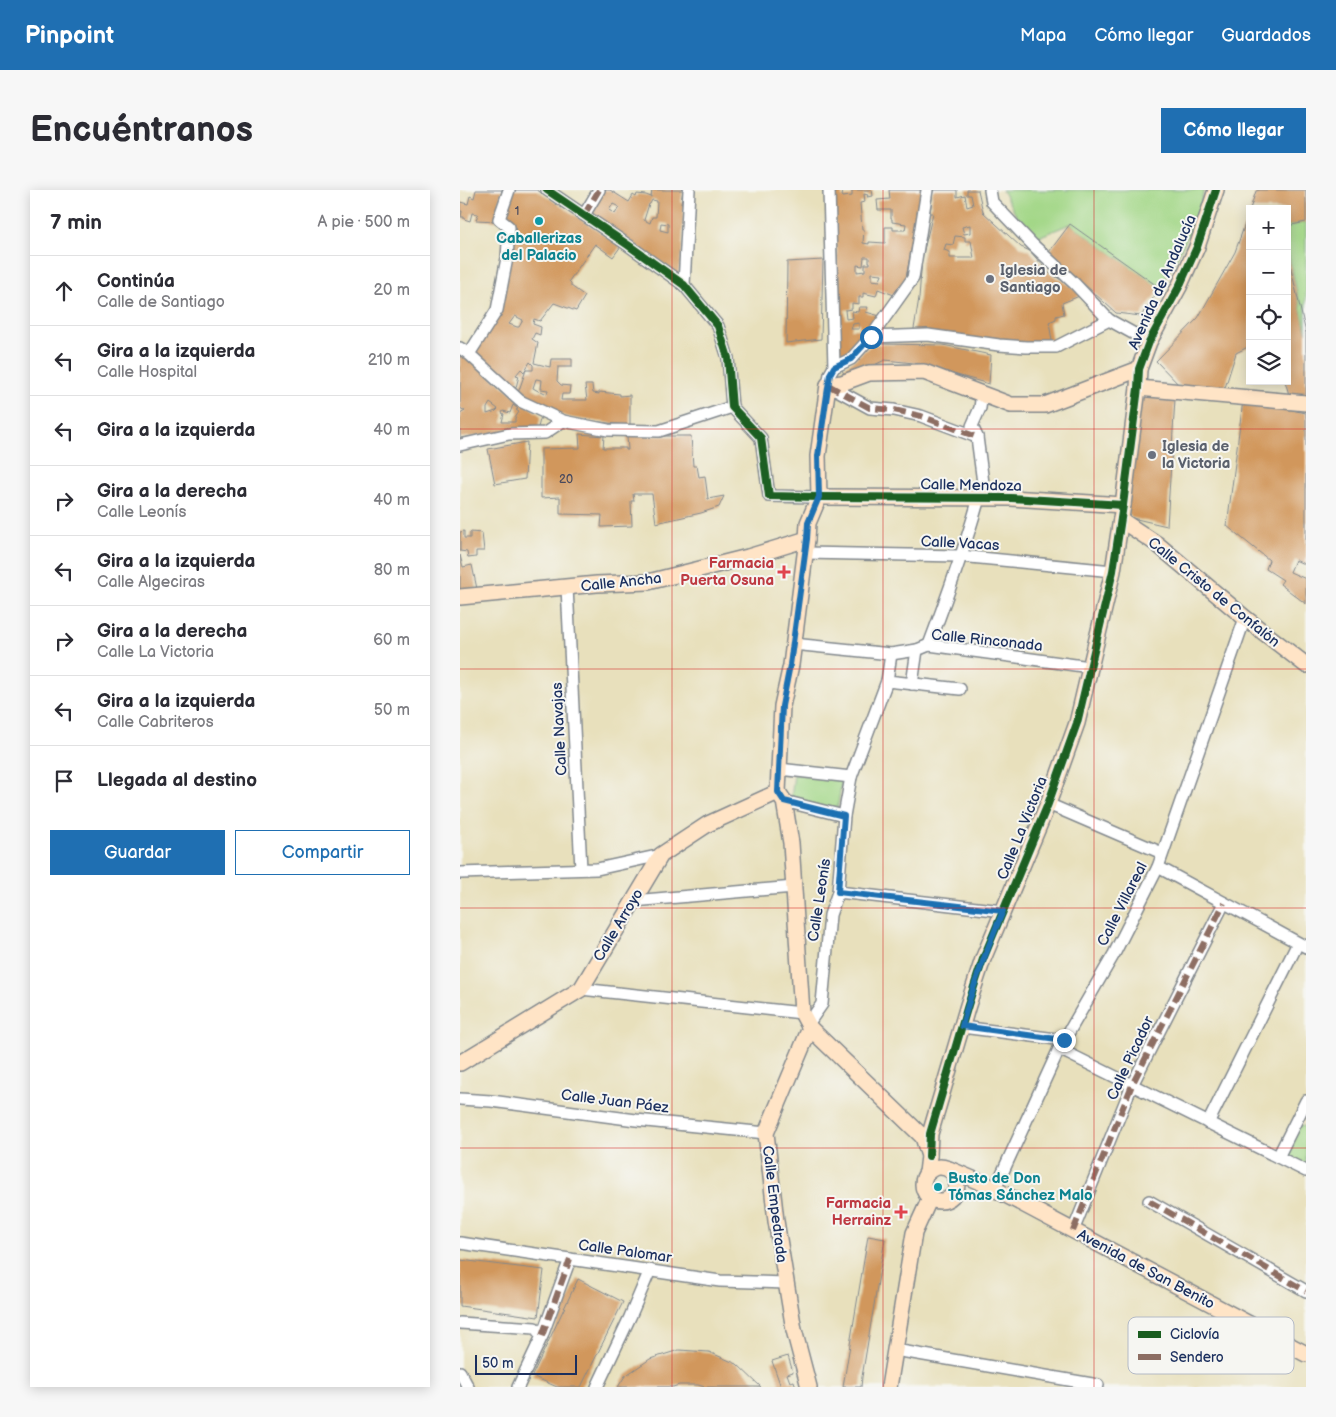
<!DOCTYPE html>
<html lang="es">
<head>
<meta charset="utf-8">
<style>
	body { margin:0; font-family:"Balsamiq Sans",sans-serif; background:#f7f7f7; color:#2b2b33 }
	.controls { position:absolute; right:15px; top:15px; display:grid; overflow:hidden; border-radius:0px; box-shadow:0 2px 12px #0003 }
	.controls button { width:45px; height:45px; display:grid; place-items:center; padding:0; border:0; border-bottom:1px solid #e1e1e2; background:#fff; color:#2b2b33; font:25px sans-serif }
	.scale { position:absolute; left:15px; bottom:12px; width:102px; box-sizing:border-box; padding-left:5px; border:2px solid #1b2f5e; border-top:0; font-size:14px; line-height:18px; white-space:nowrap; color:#1b2f5e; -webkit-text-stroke:4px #f6f6f2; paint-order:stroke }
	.stop { position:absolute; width:15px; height:15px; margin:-11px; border:4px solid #1f6fb2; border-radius:50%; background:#fff }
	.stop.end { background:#1f6fb2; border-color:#fff; box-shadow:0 1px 5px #0008 }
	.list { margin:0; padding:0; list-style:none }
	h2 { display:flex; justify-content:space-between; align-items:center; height:65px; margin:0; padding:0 20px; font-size:21px }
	h2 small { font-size:16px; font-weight:400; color:#7c7c81 }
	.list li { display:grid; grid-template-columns:32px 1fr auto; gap:15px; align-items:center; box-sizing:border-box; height:70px; padding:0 20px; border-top:1px solid #e1e1e2 }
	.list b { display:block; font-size:19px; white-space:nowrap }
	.list p { margin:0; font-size:16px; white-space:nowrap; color:#7c7c81 }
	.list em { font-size:16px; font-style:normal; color:#7c7c81 }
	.actions { display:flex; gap:10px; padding:15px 20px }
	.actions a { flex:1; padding:11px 0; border:1px solid #1f6fb2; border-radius:0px; text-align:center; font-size:18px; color:#1f6fb2 }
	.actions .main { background:#1f6fb2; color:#fff }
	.icon { flex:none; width:28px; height:28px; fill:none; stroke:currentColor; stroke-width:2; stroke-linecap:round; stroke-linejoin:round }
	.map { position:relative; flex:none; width:846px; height:1197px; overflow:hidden; border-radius:0px }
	header { display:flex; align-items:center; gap:30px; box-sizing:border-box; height:70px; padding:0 25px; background:#1f6fb2; color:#fff }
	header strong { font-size:24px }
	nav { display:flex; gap:28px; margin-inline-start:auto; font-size:18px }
	.intro { display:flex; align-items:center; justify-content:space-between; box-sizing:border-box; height:120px; padding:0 30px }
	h1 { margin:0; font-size:35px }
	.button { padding:12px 22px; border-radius:0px; background:#1f6fb2; color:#fff; font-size:18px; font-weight:700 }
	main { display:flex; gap:30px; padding:0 30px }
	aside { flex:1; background:#fff; border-radius:0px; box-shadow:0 2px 12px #0003 }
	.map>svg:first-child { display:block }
</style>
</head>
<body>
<header>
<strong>Pinpoint</strong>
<nav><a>Mapa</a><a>Cómo llegar</a><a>Guardados</a></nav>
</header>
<div class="intro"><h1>Encuéntranos</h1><a class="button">Cómo llegar</a></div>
<main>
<aside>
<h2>7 min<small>A pie · 500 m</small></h2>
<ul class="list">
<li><svg class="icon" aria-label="ahead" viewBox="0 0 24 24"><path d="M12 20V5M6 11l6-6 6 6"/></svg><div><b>Continúa</b><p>Calle de Santiago</p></div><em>20 m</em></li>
<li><svg class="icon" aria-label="left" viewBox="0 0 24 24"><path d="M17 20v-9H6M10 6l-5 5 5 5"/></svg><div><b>Gira a la izquierda</b><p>Calle Hospital</p></div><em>210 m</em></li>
<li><svg class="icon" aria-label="left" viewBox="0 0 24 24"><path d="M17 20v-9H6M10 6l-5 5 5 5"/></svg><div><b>Gira a la izquierda</b></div><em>40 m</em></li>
<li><svg class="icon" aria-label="right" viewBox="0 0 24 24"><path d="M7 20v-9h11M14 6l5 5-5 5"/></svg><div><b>Gira a la derecha</b><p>Calle Leonís</p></div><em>40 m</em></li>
<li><svg class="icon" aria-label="left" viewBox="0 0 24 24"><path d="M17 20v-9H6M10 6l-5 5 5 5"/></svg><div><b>Gira a la izquierda</b><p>Calle Algeciras</p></div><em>80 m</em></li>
<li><svg class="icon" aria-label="right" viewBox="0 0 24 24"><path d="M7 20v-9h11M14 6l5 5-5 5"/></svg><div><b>Gira a la derecha</b><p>Calle La Victoria</p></div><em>60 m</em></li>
<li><svg class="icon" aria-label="left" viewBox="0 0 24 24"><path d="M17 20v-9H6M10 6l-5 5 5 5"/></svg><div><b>Gira a la izquierda</b><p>Calle Cabriteros</p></div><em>50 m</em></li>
<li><svg class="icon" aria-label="arrive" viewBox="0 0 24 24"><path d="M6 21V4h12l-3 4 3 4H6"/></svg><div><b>Llegada al destino</b></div></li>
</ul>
<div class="actions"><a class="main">Guardar</a><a>Compartir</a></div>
</aside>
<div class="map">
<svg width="846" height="1197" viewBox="0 0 846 1197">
	<rect width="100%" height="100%" fill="#f6f6f2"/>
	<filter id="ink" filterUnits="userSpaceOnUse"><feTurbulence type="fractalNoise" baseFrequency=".02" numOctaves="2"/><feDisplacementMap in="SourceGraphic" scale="10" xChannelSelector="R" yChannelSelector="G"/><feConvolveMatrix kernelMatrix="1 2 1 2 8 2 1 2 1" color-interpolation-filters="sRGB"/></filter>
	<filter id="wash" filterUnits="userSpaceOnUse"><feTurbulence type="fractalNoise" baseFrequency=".0096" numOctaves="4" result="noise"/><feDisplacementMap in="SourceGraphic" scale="20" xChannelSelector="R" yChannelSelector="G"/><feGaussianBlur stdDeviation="1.12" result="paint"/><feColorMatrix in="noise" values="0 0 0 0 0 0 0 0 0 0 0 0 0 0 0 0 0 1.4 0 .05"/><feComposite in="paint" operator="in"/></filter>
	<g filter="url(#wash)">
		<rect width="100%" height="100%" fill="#e8e0bc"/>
		<g fill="#a3d787" stroke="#5f8372">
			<path d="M542 0H744C737 35 717 67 700 98L610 34 576 48 562 36Z"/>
			<path d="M846 32V143L827 58V36Z"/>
			<path d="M334 584 382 589 377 621 331 610Z"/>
			<path d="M835 932 846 937V981L818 967Z"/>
		</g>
		<g id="blocks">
			<g fill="#d1975b" fill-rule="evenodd">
				<path d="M16 0H42L36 31 16 30 18 24 12 23 10 31 4 29V27H1L2 21H0V12L8 14 10 6 14 8Z"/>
				<path d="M53 0H77L161 56 153 67 135 54 109 91 111 93V96L125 106 116 121 94 113 80 131 74 129 73 134 81 137 80 145 75 143 72 149 78 153 74 173 90 177 91 169H112V177H98L97 191 101 195 110 196 109 204H102L101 210H127L125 195H132L133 203 139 204V202L160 204V206L170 205V236L112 228 83 220 58 203 66 180H73V175L70 172 64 182 61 179 56 185 59 186 55 201 13 164 41 119 51 64 53 33 46 28 45 22ZM55 126 63 130 59 137H57L49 134ZM76 189 82 190 81 199 88 200 87 204 81 201 80 202 73 198Z"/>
				<path d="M141 0H150L169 12 173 5 176 7 177 4 186 5 191 7 192 0H223L221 13H224L222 62 218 85 127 21ZM192 10 197 11 196 27H192L190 33 184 30 189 14H190ZM153 14 159 17 155 24 149 20ZM201 33 208 34V42L200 40Z"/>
				<path d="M373 0H383L382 7 392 6V0H412L413 6 407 7 408 5 404 4 405 12 400 13 402 39H404L403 53 409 54V52L425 53V37H433V40H445L446 34 432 32V29H431V20H418L417 10 430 9 429 0H462L446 88 434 105 418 99 416 106 403 103V107H399V114L392 113V119L385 120 386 129 393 128 392 121 398 122 399 117H408L406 122 420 126 392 165 379 169 377 64ZM404 67H409V72H410V74H405V81L397 82V75L403 76ZM412 83 422 84 420 91 412 90ZM399 133V139H391L393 134Z"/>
				<path d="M473 0H497V7L505 5 507 17 513 15 511 5H507V0H518L523 22 561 57 570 61 589 83 605 92 622 105 602 113 604 124 596 126V129L589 132 593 157 453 145 459 108 462 68 473 23H470ZM510 35V43L504 44 502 37ZM495 46 505 47V51H511L514 68H490V62L484 60 486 54 493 55Z"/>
				<path d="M800 0H846V32L827 36V19H790L796 1Z"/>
				<path d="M790 20V156L776 163 764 201 722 198 696 171 738 128 775 62Z"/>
				<path d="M610 34 700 98 681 126 656 123 589 62Z"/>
				<path d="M827 62 846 143V208H830L825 191H827Z"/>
				<path d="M363 70 361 149 326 153 327 72Z"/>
				<path d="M418 154 483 155 531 165 529 194 454 173 425 170 386 188 382 180 410 156Z"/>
				<path d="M0 162 81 226 77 241 0 248V224L5 221 0 218ZM30 213 38 219 36 221 27 224V218ZM53 215 58 219 56 220 59 222 55 228V232H42L44 224 42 223 43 221 50 223Z"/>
				<path d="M679 206 715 209 707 336 672 328 667 321Z"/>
				<path d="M783 210 846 223V375L835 370 830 382 846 389V414L820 394 823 390 806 379 809 370 767 336Z"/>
				<path d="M119 244 144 246 143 258H166V260H168L167 246H231L233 276H237L239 287 245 286 248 309 264 306 259 317 241 323 196 333 192 304H173L174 311H171L172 336 141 337 142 325 100 324V307L81 308V259L120 258Z"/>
				<path d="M67 252 65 289 35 294 28 259Z"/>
				<path d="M4 341V348H10V342L22 343 24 361H16V367L8 368 7 362 0 361V342Z"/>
				<path d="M0 365 3 377 12 375 17 399 0 400Z"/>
				<path d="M408 1046 425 1049 402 1187 401 1197H383Z"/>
				<path d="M0 1070 84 1080 78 1127 0 1116Z"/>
				<path d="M118 1089 163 1112 121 1197H97L72 1186Z"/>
				<path d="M219 1160 249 1162 277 1174 301 1197H245L238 1195H219L213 1197H158L165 1186 190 1169Z"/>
				<path d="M328 1166 333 1182 327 1184 330 1192 334 1191 336 1197H321L312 1171Z"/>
			</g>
		</g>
	</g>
	<g filter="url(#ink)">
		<use href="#blocks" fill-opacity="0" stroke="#82888d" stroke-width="1"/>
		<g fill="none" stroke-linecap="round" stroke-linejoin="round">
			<g stroke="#82888d" stroke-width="14">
				<g id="street">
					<path d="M87 0 168 55 224 95 258 136 268 168 272 217 301 248 309 306 359 307"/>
					<path d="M369 0 374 177"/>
					<path d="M530 0 532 12 573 55 615 94 649 130 689 152"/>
					<path d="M124 25 139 0"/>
					<path d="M224 95 229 0"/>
					<path d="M411 147 468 145 539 155 566 157H596L649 130"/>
					<path d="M0 158 9 164 60 211 103 231"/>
					<path d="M9 164 37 120 47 68 49 37 39 29 49 0"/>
					<path d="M374 177 391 169 411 147 453 88 467 0"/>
					<path d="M374 177 370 184 368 195 410 218 434 220 461 226 517 247"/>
					<path d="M522 203 520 218 512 236 517 247 525 308"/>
					<path d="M0 255 49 244 85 243 103 231 148 240 199 241 272 217"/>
					<path d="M345 363 500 366 653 381"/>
					<path d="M107 397 121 679"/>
					<path d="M333 454 431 464 457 460 469 455 630 477"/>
					<path d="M469 455C487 407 505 358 519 308"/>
					<path d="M431 464 427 491 500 499"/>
					<path d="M452 494 457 460"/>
					<path d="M319 579 391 587 427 491"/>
					<path d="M324 611 384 626"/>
					<path d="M588 614 702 663"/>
					<path d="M698 677 846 757"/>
					<path d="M0 683 137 679 201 665"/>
					<path d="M378 702 543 721"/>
					<path d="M173 711 334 697"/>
					<path d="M121 799 342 823"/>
					<path d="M348 834 362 814 370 725 378 702 384 626 391 587"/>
					<path d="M502 837 604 850"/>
					<path d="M599 859 846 981"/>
					<path d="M0 909 31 911 176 930 306 943"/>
					<path d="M748 933 838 753"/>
					<path d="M818 967 846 911"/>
					<path d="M535 999 599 859 654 764 698 677 785 428"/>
					<path d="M689 1011 846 1101"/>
					<path d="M613 1041 672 895 764 713"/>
					<path d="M0 1053 260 1091 326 1093"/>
					<path d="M0 1133 75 1138 82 1146 58 1197"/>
					<path d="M82 1146 110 1069"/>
					<path d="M435 1160 638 1195 637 1197"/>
					<path d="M0 1182 8 1197"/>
					<path d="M137 1197 170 1127 190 1080"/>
				</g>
			</g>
			<g stroke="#82888d" stroke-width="18">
				<g id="secondary">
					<path d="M678 198 846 213"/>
					<path d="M359 307 551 308 663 315"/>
					<path d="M661 330 697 354 785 428 846 475"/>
					<path d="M0 407 137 394 188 392 288 367 347 349"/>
					<path d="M318 602 322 516 331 475 347 349 348 333 359 307 358 266 368 195 382 193 409 183 464 182 551 215H585L679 179"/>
					<path d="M318 602 324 611 331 653 342 823 350 838 306 943 316 1031 334 1140 349 1197"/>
					<path d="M350 838 463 947 469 966 467 983"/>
					<path d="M0 873 121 799 201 665 248 634 318 602"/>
					<path d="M469 966 470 944 508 815 523 769 588 614 617 533 653 381 663 315 678 198 679 179 689 152 719 97 737 57 756 0"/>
					<circle cx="480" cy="994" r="17"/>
					<path d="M489 979 527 995 846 1164"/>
					<path d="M429 1197 454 1043 470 1008"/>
				</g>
			</g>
			<use href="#street" stroke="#fff" stroke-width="11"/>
			<use href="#secondary" stroke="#ffe4c6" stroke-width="15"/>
			<g stroke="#8d6e63" stroke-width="6" stroke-dasharray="12 6" stroke-linecap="butt">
				<path d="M124 25 139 0"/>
				<path d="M368 195 410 218 434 220 461 226 517 247"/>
				<path d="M689 1011 846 1101"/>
				<path d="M613 1041 672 895 764 713"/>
				<path d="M82 1146 110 1069"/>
			</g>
			<g stroke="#f6f6f2" stroke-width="11">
				<g id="cycleway">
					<path d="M87 0 168 55 224 95 258 136 268 168 272 217 301 248 309 306 359 307 551 308 663 315"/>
					<path d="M469 966 470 944 508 815 523 769 588 614 617 533 653 381 663 315 678 198 679 179 689 152 719 97 737 57 756 0"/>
				</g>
			</g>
			<use href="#cycleway" stroke="#1b5e20" stroke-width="8"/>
		</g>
	</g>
	<g fill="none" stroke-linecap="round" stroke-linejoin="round" filter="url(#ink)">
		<path stroke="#1f6fb2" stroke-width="6" d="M411 147 391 169 374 177 370 184 358 266 359 307 348 333 347 349 330 475 322 516 318 602 324 611 384 626 378 702 543 721C527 759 512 797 502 836L604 850"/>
	</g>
	<path fill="none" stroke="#d62828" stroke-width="1" stroke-opacity="0.55" d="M212 0V1197M423 0V1197M634 0V1197M0 239H846M0 479H846M0 718H846M0 958H846"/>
	<g fill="#0f9aa8" stroke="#f6f6f2" stroke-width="2">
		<circle cx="79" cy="31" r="5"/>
		<circle cx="478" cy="997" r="5"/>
	</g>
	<g fill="#6b7280" stroke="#f6f6f2" stroke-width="2">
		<circle cx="530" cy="89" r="5"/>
		<circle cx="692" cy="265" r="5"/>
	</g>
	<g fill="#e0444e" stroke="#f6f6f2" stroke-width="2">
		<path d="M321.5 374.5h5v5h5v5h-5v5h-5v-5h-5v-5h5z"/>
		<path d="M438.5 1014.5h5v5h5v5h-5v5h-5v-5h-5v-5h5z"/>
	</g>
	<g text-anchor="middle" stroke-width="4" stroke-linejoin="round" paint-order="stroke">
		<g font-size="12" fill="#48495d">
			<text x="57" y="25">1</text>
			<text x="106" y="293">20</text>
		</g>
		<g font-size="15" font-weight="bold" fill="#0d838f" stroke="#f6f6f2">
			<text x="79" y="53">Caballerizas<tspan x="79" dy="17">del Palacio</tspan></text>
			<text x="488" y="993" text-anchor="start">Busto de Don<tspan x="488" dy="17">Tómas Sánchez Malo</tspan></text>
		</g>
		<g font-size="15" font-weight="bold" fill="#5b616d" stroke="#f6f6f2" text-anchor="start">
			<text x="540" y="85">Iglesia de<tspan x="540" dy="17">Santiago</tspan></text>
			<text x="702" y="261">Iglesia de<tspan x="702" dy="17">la Victoria</tspan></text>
		</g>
		<g font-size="15" fill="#1b2f5e" stroke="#f6f6f2">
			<text transform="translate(702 92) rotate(-66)" y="5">Avenida de Andalucía</text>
			<text transform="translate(511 295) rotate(1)" y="5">Calle Mendoza</text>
			<text transform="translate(500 353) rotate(3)" y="5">Calle Vacas</text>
			<text transform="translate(161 392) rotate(-6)" y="5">Calle Ancha</text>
			<text transform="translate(754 402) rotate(39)" y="5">Calle Cristo de Confalón</text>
			<text transform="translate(527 450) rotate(6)" y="5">Calle Rinconada</text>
			<text transform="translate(99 539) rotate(-93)" y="5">Calle Navajas</text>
			<text transform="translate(562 638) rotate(-68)" y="5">Calle La Victoria</text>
			<text transform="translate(359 710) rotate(-81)" y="5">Calle Leonís</text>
			<text transform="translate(662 714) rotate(-63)" y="5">Calle Villareal</text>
			<text transform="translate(158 735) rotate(-59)" y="5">Calle Arroyo</text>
			<text transform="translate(670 868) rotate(-65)" y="5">Calle Picador</text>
			<text transform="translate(155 911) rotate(7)" y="5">Calle Juan Páez</text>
			<text transform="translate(315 1014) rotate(83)" y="5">Calle Empedrada</text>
			<text transform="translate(165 1061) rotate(8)" y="5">Calle Palomar</text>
			<text transform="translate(686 1079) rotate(28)" y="5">Avenida de San Benito</text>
		</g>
		<g font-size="15" font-weight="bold" fill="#be3a42" stroke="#f6f6f2" text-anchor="end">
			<text x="314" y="378">Farmacia<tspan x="314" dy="17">Puerta Osuna</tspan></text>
			<text x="431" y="1018">Farmacia<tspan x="431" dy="17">Herrainz</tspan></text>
		</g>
	</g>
	<rect x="668" y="1127" width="166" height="57" rx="8" fill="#f6f6f2" stroke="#b4bac6" stroke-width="1"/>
	<rect x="678" y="1141" width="23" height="7" fill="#1b5e20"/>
	<rect x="678" y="1164" width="23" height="6" fill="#8d6e63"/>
	<g font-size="14" fill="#1b2f5e">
		<text x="710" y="1149">Ciclovía</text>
		<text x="710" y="1172">Sendero</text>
	</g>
</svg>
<div class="controls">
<button>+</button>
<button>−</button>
<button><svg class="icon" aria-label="locate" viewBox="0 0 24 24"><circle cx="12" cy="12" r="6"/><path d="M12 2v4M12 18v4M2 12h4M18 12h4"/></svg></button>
<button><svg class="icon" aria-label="layers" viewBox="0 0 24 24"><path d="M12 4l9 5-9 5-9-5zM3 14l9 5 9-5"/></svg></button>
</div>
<div class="scale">50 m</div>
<div class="stop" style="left:411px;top:147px"></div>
<div class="stop end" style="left:604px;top:850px"></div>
</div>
</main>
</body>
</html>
